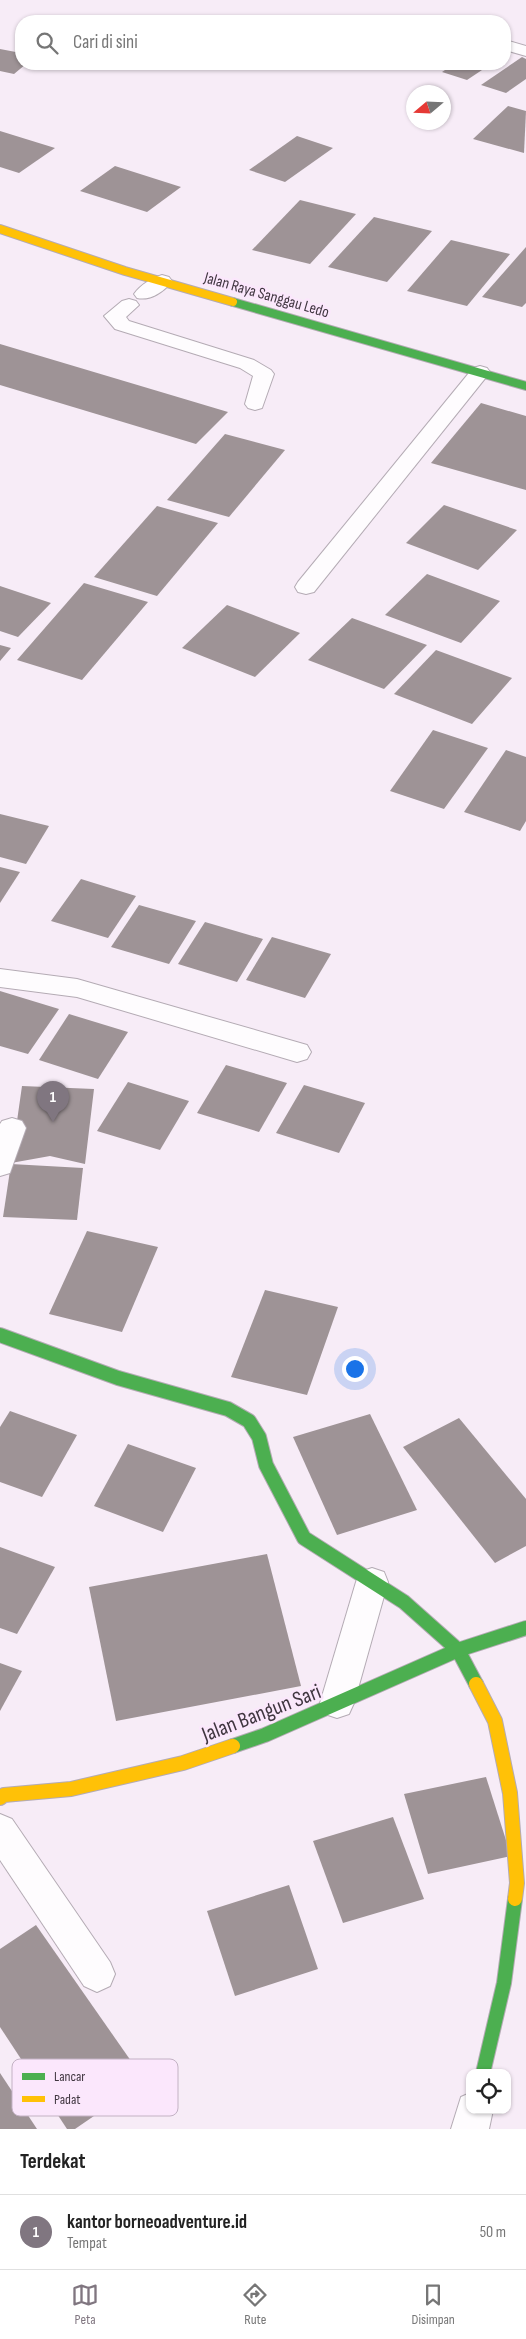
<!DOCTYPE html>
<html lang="id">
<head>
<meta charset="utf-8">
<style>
	body { margin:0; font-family:"Sofia Sans Condensed",sans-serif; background:#f2f2f2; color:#222 }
	.controls { position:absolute; right:15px; bottom:15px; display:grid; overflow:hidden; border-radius:10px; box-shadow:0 1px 4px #0004 }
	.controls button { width:45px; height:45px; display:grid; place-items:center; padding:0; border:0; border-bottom:1px solid #e0e0e0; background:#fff; color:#222; font:25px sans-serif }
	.compass { position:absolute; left:406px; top:85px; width:45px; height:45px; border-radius:50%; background:#fff; box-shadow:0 1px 4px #0004; rotate:251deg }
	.you { position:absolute; left:354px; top:1368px; width:18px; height:18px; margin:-12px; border:4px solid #fff; border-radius:50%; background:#1a73e8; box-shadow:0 0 0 8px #1a73e833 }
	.badge { display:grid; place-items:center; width:32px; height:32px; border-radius:50%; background:#807680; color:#fff; font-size:16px; font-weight:700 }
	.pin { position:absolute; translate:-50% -41px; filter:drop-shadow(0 1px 2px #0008) }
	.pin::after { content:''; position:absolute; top:26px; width:18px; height:15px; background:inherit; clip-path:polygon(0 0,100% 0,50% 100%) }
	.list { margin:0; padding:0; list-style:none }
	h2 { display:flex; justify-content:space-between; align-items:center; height:65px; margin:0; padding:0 20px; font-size:21px }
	h2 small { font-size:16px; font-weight:400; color:#767676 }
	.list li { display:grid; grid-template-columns:32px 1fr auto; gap:15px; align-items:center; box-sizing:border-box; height:75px; padding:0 20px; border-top:1px solid #e0e0e0 }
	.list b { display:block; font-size:19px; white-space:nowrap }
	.list p { margin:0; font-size:16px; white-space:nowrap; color:#767676 }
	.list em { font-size:16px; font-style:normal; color:#767676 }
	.icon { flex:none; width:28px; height:28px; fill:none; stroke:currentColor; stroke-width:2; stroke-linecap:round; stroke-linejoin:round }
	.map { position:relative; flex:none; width:526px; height:2129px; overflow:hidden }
	.search { position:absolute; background:#fff; box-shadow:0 1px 4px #0004; left:15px; right:15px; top:15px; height:55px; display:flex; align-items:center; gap:12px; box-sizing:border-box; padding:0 18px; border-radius:20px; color:#767676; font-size:19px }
	.sheet { height:140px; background:#fff }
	nav { display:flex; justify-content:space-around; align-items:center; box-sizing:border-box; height:70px; border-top:1px solid #e0e0e0; background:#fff; font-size:14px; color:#767676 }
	nav a { display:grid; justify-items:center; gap:2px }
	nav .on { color:#807680 }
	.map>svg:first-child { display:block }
</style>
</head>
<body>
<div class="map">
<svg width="526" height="2129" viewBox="0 0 526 2129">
	<rect width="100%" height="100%" fill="#f7ecf7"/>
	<g fill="#9e9396">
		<path d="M0 49 21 53V64H26L14 74 0 71Z"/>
		<path d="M522 57 526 59V79L506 93 481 85Z"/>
		<path d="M419 64H444L435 70Z"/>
		<path d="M454 64H491L467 80 442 72Z"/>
		<path d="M508 106 526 111 524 153 473 139Z"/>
		<path d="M0 131 55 148 19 173 0 167Z"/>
		<path d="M297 136 333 148 285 182 249 170Z"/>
		<path d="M115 166 181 187 147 212 80 191Z"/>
		<path d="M300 200 356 214 310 264 252 250Z"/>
		<path d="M374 217 432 231 387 282 328 267Z"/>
		<path d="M451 240 510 254 467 306 407 291Z"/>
		<path d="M526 247V303L522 307 482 297Z"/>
		<path d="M0 344 228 412 196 444 0 385Z"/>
		<path d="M481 403 526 416V490L431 463Z"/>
		<path d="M225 434 285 450 229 517 167 500Z"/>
		<path d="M444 505 517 530 478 570 406 543Z"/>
		<path d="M157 506 218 523 157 596 94 577Z"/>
		<path d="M427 574 500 601 461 643 385 615Z"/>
		<path d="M84 583 148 602 82 680 17 660Z"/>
		<path d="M0 586 51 603 18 637 0 631Z"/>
		<path d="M227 605 300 633 255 677 182 648Z"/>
		<path d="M352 618 427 645 384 689 308 660Z"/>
		<path d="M0 645 11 648 0 661Z"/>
		<path d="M436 650 512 678 472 724 394 694Z"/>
		<path d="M433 730 488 748 444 809 390 791Z"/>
		<path d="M506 750 526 757V821L520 831 464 812Z"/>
		<path d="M0 814 49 826 26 864 0 857Z"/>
		<path d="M0 867 20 872 0 903Z"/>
		<path d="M81 879 136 896 108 938 51 921Z"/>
		<path d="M139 905 196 921 169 964 111 947Z"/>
		<path d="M205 922 263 939 237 982 178 964Z"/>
		<path d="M272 937 331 954 305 998 246 980Z"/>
		<path d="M0 991 59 1009 28 1054 0 1046Z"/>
		<path d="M69 1014 128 1032 98 1079 39 1060Z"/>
		<path d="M226 1065 287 1083 259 1132 197 1113Z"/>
		<path d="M128 1082 189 1101 160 1150 97 1131Z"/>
		<path d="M304 1085 365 1103 339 1153 276 1133Z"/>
		<path d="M22 1086 94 1089 85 1164 50 1156 11 1163Z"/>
		<path d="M11 1164 83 1168 77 1220 3 1217Z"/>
		<path d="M87 1231 158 1247 122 1332 49 1314Z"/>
		<path d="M265 1290 338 1307 307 1395 231 1377Z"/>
		<path d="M10 1411 77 1435 42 1497 0 1482V1427Z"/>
		<path d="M370 1414 417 1510 337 1535 293 1437Z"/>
		<path d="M459 1418 526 1499V1546L495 1563 403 1447Z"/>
		<path d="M128 1444 196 1468 163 1532 94 1506Z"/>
		<path d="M0 1547 55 1567 17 1634 0 1628Z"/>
		<path d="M267 1554 301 1686 116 1721 89 1587Z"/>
		<path d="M0 1663 22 1671 0 1711Z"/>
		<path d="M486 1777 511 1856 428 1874 404 1794Z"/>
		<path d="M393 1817 424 1899 343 1923 313 1841Z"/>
		<path d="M289 1885 318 1969 235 1996 207 1911Z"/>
		<path d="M36 1925 145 2081 75 2129H67L0 2027V1949Z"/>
		<path d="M0 2073 37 2129H0Z"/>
	</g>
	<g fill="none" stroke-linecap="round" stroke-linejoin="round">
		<g stroke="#b4abb4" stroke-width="2">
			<g id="lane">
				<path d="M162 275 169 277 172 281C164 292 150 301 137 298L134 294C140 285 152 278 162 275Z"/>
				<path d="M129 299 136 301 139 305 126 317 129 321 254 360 271 370 274 374 262 408 255 410 248 408 245 404 253 376 240 368 115 329 104 316 122 301Z"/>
				<path d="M12 1118 22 1121 26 1128 10 1173 0 1176V1124L2 1121Z"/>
				<path d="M0 1814 12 1819 110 1962 115 1974 110 1986 97 1992 84 1986 0 1860Z"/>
			</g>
		</g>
		<g stroke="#b4abb4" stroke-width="2">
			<g id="street">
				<path d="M505 40 526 46V56L505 50Z"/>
				<path d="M480 366 487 368 490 372 487 376 314 592 306 594 298 592 295 587 298 582 473 368Z"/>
				<path d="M0 969 77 979 307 1045 311 1052 307 1059 297 1062 77 997 0 987Z"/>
				<path d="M372 1568 384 1572 388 1582 354 1703 349 1714 337 1718 325 1714 320 1703 356 1582 360 1572Z"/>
				<path d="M470 2093V2110H493L489 2129H451L461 2097Z"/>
			</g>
		</g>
		<g stroke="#b4abb4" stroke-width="10">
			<path id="fast-far1" d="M233 302 526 386"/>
		</g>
		<g stroke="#b4abb4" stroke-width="16">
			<g id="fast">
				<path d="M0 1335 118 1378 228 1409 249 1421 259 1437 266 1465 304 1538 404 1602 458 1650 476 1684"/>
				<path d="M233 1746 265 1735 458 1650 526 1628"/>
				<path d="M483 2073 504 1983 515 1899"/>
			</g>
		</g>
		<g stroke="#b4abb4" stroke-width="10">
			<path id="slow-far1" d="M0 229 125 271 233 302"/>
		</g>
		<g stroke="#b4abb4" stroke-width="16">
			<g id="slow">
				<path d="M476 1684 495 1721 510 1793 517 1883 515 1899"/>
				<path d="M0 1798 4 1795 71 1789 183 1763 233 1746"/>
			</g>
		</g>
		<use href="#lane" fill="#fefcfe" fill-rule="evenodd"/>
		<use href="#street" fill="#fefcfe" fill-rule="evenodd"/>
		<use href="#fast-far1" stroke="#4caf50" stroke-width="8"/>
		<use href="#fast" stroke="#4caf50" stroke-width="14"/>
		<use href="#slow-far1" stroke="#ffc107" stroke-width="8"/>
		<use href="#slow" stroke="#ffc107" stroke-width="14"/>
	</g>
	<g text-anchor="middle" stroke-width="5" stroke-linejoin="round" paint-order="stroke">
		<g font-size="16" fill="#403640" stroke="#fbe7fc">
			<text transform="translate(267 294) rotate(16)" y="6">Jalan Raya Sanggau Ledo</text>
		</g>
		<g font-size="22" fill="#403640" stroke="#fbe7fc">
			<text transform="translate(261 1712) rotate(-21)" y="8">Jalan Bangun Sari</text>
		</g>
	</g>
	<rect x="12" y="2059" width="166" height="57" rx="8" fill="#fbe7fc" stroke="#c3b2c4" stroke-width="1"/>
	<rect x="22" y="2073" width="23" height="7" fill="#4caf50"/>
	<rect x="22" y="2096" width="23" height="6" fill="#ffc107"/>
	<g font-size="14" fill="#403640">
		<text x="54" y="2081">Lancar</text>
		<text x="54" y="2104">Padat</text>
	</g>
</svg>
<div class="controls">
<button><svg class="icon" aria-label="locate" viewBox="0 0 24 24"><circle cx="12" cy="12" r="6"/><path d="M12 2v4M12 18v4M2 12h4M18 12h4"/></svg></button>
</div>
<svg class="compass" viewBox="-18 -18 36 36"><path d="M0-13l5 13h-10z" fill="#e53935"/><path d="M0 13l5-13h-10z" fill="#767676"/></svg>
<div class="you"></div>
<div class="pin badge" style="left:53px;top:1122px">1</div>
<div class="search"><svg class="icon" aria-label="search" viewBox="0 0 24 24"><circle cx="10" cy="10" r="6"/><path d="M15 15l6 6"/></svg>Cari di sini</div>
</div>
<section class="sheet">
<h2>Terdekat<small></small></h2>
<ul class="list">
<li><span class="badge">1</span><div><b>kantor borneoadventure.id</b><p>Tempat</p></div><em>50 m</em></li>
</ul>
</section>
<nav>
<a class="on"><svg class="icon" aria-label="map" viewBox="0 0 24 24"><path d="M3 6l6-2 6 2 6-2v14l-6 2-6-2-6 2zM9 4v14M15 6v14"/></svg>Peta</a>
<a><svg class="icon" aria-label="directions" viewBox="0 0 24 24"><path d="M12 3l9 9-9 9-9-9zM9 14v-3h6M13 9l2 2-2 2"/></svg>Rute</a>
<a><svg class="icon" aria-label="saved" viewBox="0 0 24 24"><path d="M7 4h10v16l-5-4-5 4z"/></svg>Disimpan</a>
</nav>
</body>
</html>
